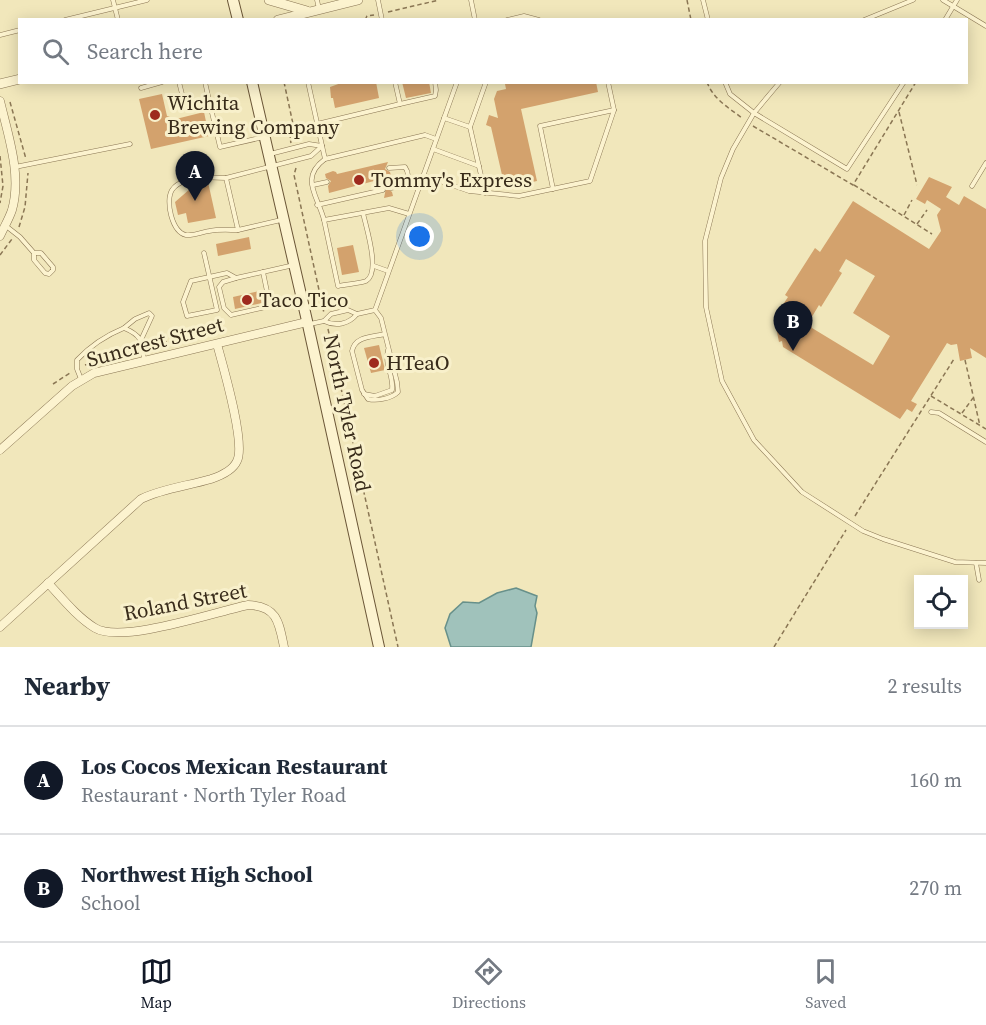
<!DOCTYPE html>
<html lang="en">
<head>
<meta charset="utf-8">
<style>
	body { margin:0; font-family:"Source Serif 4",serif; background:#f2f2f3; color:#1f2937 }
	.controls { position:absolute; right:18px; bottom:18px; display:grid; overflow:hidden; border-radius:0px; box-shadow:0 3px 15px #0003 }
	.controls button { width:54px; height:54px; display:grid; place-items:center; padding:0; border:0; border-bottom:2px solid #e0e1e3; background:#fff; color:#1f2937; font:30px sans-serif }
	.you { position:absolute; left:420px; top:237px; width:21px; height:21px; margin:-15px; border:4px solid #fff; border-radius:50%; background:#1a73e8; box-shadow:0 0 0 9px #1a73e833 }
	.badge { display:grid; place-items:center; width:39px; height:39px; border-radius:50%; background:#111827; color:#fff; font-size:20px; font-weight:700 }
	.pin { position:absolute; translate:-50% -50px; filter:drop-shadow(0 2px 3px #0008) }
	.pin::after { content:''; position:absolute; top:32px; width:21px; height:18px; background:inherit; clip-path:polygon(0 0,100% 0,50% 100%) }
	.list { margin:0; padding:0; list-style:none }
	h2 { display:flex; justify-content:space-between; align-items:center; height:78px; margin:0; padding:0 24px; font-size:26px }
	h2 small { font-size:20px; font-weight:400; color:#747a83 }
	.list li { display:grid; grid-template-columns:39px 1fr auto; gap:18px; align-items:center; box-sizing:border-box; height:108px; padding:0 24px; border-top:2px solid #e0e1e3 }
	.list b { display:block; font-size:22px; white-space:nowrap }
	.list p { margin:0; font-size:20px; white-space:nowrap; color:#747a83 }
	.list em { font-size:20px; font-style:normal; color:#747a83 }
	.icon { flex:none; width:33px; height:33px; fill:none; stroke:currentColor; stroke-width:2; stroke-linecap:round; stroke-linejoin:round }
	.map { position:relative; flex:none; width:986px; height:647px; overflow:hidden }
	.search { position:absolute; background:#fff; box-shadow:0 3px 15px #0003; left:18px; right:18px; top:18px; height:66px; display:flex; align-items:center; gap:15px; box-sizing:border-box; padding:0 21px; border-radius:0px; color:#747a83; font-size:22px }
	.sheet { height:294px; background:#fff }
	nav { display:flex; justify-content:space-around; align-items:center; box-sizing:border-box; height:84px; border-top:2px solid #e0e1e3; background:#fff; font-size:16px; color:#747a83 }
	nav a { display:grid; justify-items:center; gap:3px }
	nav .on { color:#111827 }
	.map>svg:first-child { display:block }
</style>
</head>
<body>
<div class="map">
<svg width="986" height="647" viewBox="0 0 986 647">
	<rect width="100%" height="100%" fill="#f1e7bb"/>
	<path fill="#a0c2bb" stroke="#67908a" stroke-width="1.5" d="M516 588 537 596 535 606 537 613 531 647H451L445 628 450 614 463 602 479 603 497 593Z"/>
	<g fill="#d3a26d" fill-rule="evenodd">
		<path d="M344 82H376L379 98 335 108 333 98H331L330 87Z"/>
		<path d="M402 82H429L431 93 406 98Z"/>
		<path d="M514 82H596L598 92 521 109 537 181 505 188 491 127 486 125 489 115 498 118 494 99 497 91 506 89 505 84Z"/>
		<path d="M162 94 167 116 176 119 204 112 209 136 151 149 139 99Z"/>
		<path d="M388 162 385 169 390 172 392 179 387 188 392 192 393 196 384 198 386 188 382 186 381 183 374 181 329 193 328 186 331 181 326 178 325 174 333 171 336 172 337 174Z"/>
		<path d="M929 177 952 187 946 197 959 205 964 196 986 209V358L970 348 972 358 960 361 957 344 951 345 947 343 911 401 917 404 912 412 907 409 900 419 783 347 782 341 779 342 775 322 777 321 776 315 788 297 785 295 815 248 820 252 853 201 929 249 941 231 937 215 941 209 927 200 925 204 916 199ZM846 259 875 276 853 313 890 336 873 365 812 328 810 320 819 305 821 307 842 273 839 271Z"/>
		<path d="M198 182H208L216 218 188 223 186 213 178 215 175 202Z"/>
		<path d="M249 237 251 249 218 256 216 244Z"/>
		<path d="M353 245 359 272 342 275 337 248Z"/>
		<path d="M259 291 262 303 235 309 233 297Z"/>
		<path d="M379 345 385 370 371 373 364 348Z"/>
	</g>
	<g fill="none" stroke-linecap="round" stroke-linejoin="round">
		<g stroke="#8a7654" stroke-width="5">
			<g id="service">
				<path d="M113 0 118 20"/>
				<path d="M317 0 319 9"/>
				<path d="M378 0 382 20"/>
				<path d="M471 0 475 20"/>
				<path d="M703 0 708 20"/>
				<path d="M943 0 986 26"/>
				<path d="M65 20 147 0"/>
				<path d="M507 20 524 16 539 20"/>
				<path d="M864 20 913 0"/>
				<path d="M945 20 957 0"/>
				<path d="M0 35 20 30"/>
				<path d="M179 82 185 106 209 100 220 147 264 137"/>
				<path d="M205 82 209 100"/>
				<path d="M308 82 325 159 425 135 436 139"/>
				<path d="M725 82 730 94 754 113 847 169 904 82"/>
				<path d="M780 82 754 113 733 149 721 178 705 241 706 307 722 381 754 440 802 492 863 531 883 539 955 562 986 563"/>
				<path d="M141 88 162 82"/>
				<path d="M400 104 435 96 436 90 435 82"/>
				<path d="M444 118 470 127"/>
				<path d="M317 124 400 104 395 82"/>
				<path d="M433 149 479 166"/>
				<path d="M270 154 309 144 322 146"/>
				<path d="M325 159C299 178 318 196 324 220L389 208 409 214"/>
				<path d="M15 167 130 144"/>
				<path d="M389 168 405 167C413 179 403 186 391 188"/>
				<path d="M423 175 469 191 519 196 590 181 614 110 608 82"/>
				<path d="M226 178C212 177 181 176 172 190 165 201 172 232 186 235 193 236 202 232 209 231 219 229 229 230 238 230"/>
				<path d="M313 185 327 182"/>
				<path d="M972 186 986 163"/>
				<path d="M553 189 540 126 614 110"/>
				<path d="M485 193 470 127 486 82"/>
				<path d="M317 205 383 190"/>
				<path d="M281 220 238 230 226 178 311 156 322 146"/>
				<path d="M324 220 338 286C346 284 358 284 366 281 381 273 366 227 363 213"/>
				<path d="M6 226 20 237 34 253H41L53 267V270L49 274 45 273 34 260V253"/>
				<path d="M204 253 217 310 187 316 183 302 191 281 227 273 236 278 294 265"/>
				<path d="M374 266 388 271"/>
				<path d="M236 278 223 282 219 287 224 308 231 315 270 306 263 272"/>
				<path d="M375 310 381 318 397 382 398 392C391 399 376 401 368 399L362 390 352 351C355 336 372 337 385 334"/>
				<path d="M324 321C336 327 349 324 357 314"/>
				<path d="M310 324 324 321 331 314 348 310 357 314 375 310 457 82"/>
				<path d="M124 328 135 319 149 313 152 316 141 340"/>
				<path d="M81 379 77 369V360C90 346 107 335 124 328 143 336 142 342 144 360"/>
				<path d="M364 394 375 396 392 390C394 376 384 364 388 350"/>
				<path d="M931 412 939 413 986 442"/>
				<path d="M976 563 979 580"/>
			</g>
		</g>
		<g stroke="#8a7654" stroke-width="9">
			<g id="minor">
				<path d="M0 101C8 135 22 175 12 210 9 219 4 227 0 236"/>
				<path d="M0 450 72 386 94 373 307 322"/>
				<path d="M48 583C62 598 77 617 95 628 122 644 215 612 248 605 277 606 279 622 284 647"/>
				<path d="M0 627 141 499C163 488 188 486 211 479 220 476 233 470 237 461 246 444 223 366 217 344"/>
			</g>
		</g>
		<g stroke="#8a7654" stroke-width="10">
			<g id="tertiary">
				<path d="M269 0 307 11"/>
				<path d="M278 20 358 0"/>
				<path d="M0 84 20 79"/>
			</g>
		</g>
		<g stroke="#6b5637" stroke-width="12">
			<g id="secondary">
				<path d="M233 0 238 20"/>
				<path d="M252 82 308 325 379 647"/>
			</g>
		</g>
		<g stroke="#8a7654" stroke-width="1.5" stroke-dasharray="4.5 3" stroke-linecap="butt">
			<path d="M687 0 691 20"/>
			<path d="M388 12 439 0"/>
			<path d="M365 20 367 16 374 15"/>
			<path d="M284 82 293 124 290 138 291 143"/>
			<path d="M707 82C713 99 729 108 742 118"/>
			<path d="M10 102 26 159"/>
			<path d="M899 112 917 185"/>
			<path d="M753 126 853 185 916 82"/>
			<path d="M0 156 3 186 0 203"/>
			<path d="M296 168 294 175 324 313"/>
			<path d="M854 185 932 234"/>
			<path d="M904 215 912 200"/>
			<path d="M917 224 927 210"/>
			<path d="M19 227 25 207 28 173"/>
			<path d="M0 255 12 239"/>
			<path d="M328 329 398 647"/>
			<path d="M148 346 185 338"/>
			<path d="M965 360 980 426"/>
			<path d="M85 365 135 349"/>
			<path d="M53 384 70 373"/>
			<path d="M931 396 986 429"/>
			<path d="M962 413 973 398"/>
			<path d="M855 516 954 359"/>
			<path d="M774 647 846 530"/>
		</g>
		<use href="#service" stroke="#fcf3cf" stroke-width="4"/>
		<use href="#minor" stroke="#fcf3cf" stroke-width="8"/>
		<use href="#tertiary" stroke="#fcf3cf" stroke-width="9"/>
		<use href="#secondary" stroke="#fcf3cf" stroke-width="10"/>
	</g>
	<g fill="#9e2a1e" stroke="#f8f0cb" stroke-width="2">
		<circle cx="155" cy="115" r="6"/>
		<circle cx="359" cy="180" r="6"/>
		<circle cx="247" cy="300" r="6"/>
		<circle cx="374" cy="363" r="6"/>
	</g>
	<g text-anchor="middle" stroke-width="6" stroke-linejoin="round" paint-order="stroke">
		<g font-size="21" fill="#382b1a" stroke="#f8f0cb" text-anchor="start">
			<text x="167" y="110">Wichita<tspan x="167" dy="24">Brewing Company</tspan></text>
			<text x="371" y="187">Tommy's Express</text>
			<text x="259" y="307">Taco Tico</text>
			<text x="386" y="370">HTeaO</text>
		</g>
		<g font-size="21" fill="#382b1a" stroke="#f8f0cb">
			<text transform="translate(155 342) rotate(-15)" y="7">Suncrest Street</text>
			<text transform="translate(347 413) rotate(78)" y="7">North Tyler Road</text>
			<text transform="translate(185 602) rotate(-11)" y="7">Roland Street</text>
		</g>
	</g>
</svg>
<div class="controls">
<button><svg class="icon" aria-label="locate" viewBox="0 0 24 24"><circle cx="12" cy="12" r="6"/><path d="M12 2v4M12 18v4M2 12h4M18 12h4"/></svg></button>
</div>
<div class="you"></div>
<div class="pin badge" style="left:195px;top:201px">A</div>
<div class="pin badge" style="left:793px;top:351px">B</div>
<div class="search"><svg class="icon" aria-label="search" viewBox="0 0 24 24"><circle cx="10" cy="10" r="6"/><path d="M15 15l6 6"/></svg>Search here</div>
</div>
<section class="sheet">
<h2>Nearby<small>2 results</small></h2>
<ul class="list">
<li><span class="badge">A</span><div><b>Los Cocos Mexican Restaurant</b><p>Restaurant · North Tyler Road</p></div><em>160 m</em></li>
<li><span class="badge">B</span><div><b>Northwest High School</b><p>School</p></div><em>270 m</em></li>
</ul>
</section>
<nav>
<a class="on"><svg class="icon" aria-label="map" viewBox="0 0 24 24"><path d="M3 6l6-2 6 2 6-2v14l-6 2-6-2-6 2zM9 4v14M15 6v14"/></svg>Map</a>
<a><svg class="icon" aria-label="directions" viewBox="0 0 24 24"><path d="M12 3l9 9-9 9-9-9zM9 14v-3h6M13 9l2 2-2 2"/></svg>Directions</a>
<a><svg class="icon" aria-label="saved" viewBox="0 0 24 24"><path d="M7 4h10v16l-5-4-5 4z"/></svg>Saved</a>
</nav>
</body>
</html>
